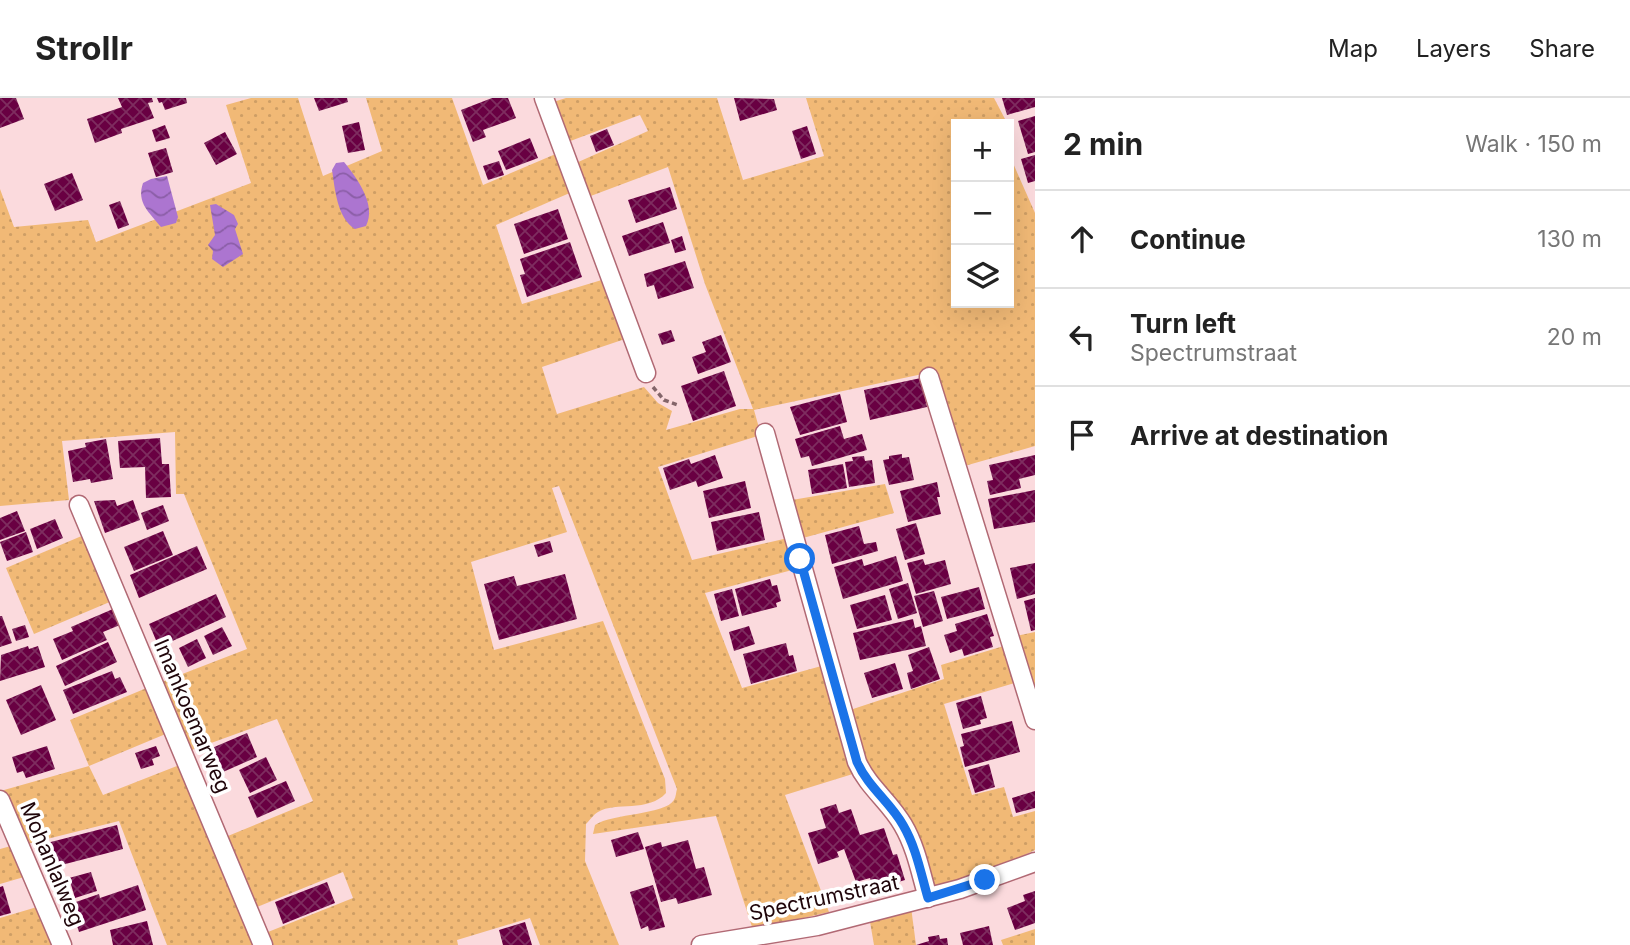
<!DOCTYPE html>
<html lang="en">
<head>
<meta charset="utf-8">
<style>
	body { margin:0; font-family:Inter,sans-serif; background:#f6f6f6; color:#222 }
	.controls { position:absolute; right:21px; top:21px; display:grid; overflow:hidden; border-radius:0px; box-shadow:0 7px 28px #0002 }
	.controls button { width:63px; height:63px; display:grid; place-items:center; padding:0; border:0; border-bottom:2px solid #e0e0e0; background:#fff; color:#222; font:35px sans-serif }
	.stop { position:absolute; width:21px; height:21px; margin:-16px; border:5px solid #1a73e8; border-radius:50%; background:#fff }
	.stop.end { background:#1a73e8; border-color:#fff; box-shadow:0 2px 7px #0008 }
	.list { margin:0; padding:0; list-style:none }
	h2 { display:flex; justify-content:space-between; align-items:center; height:91px; margin:0; padding:0 28px; font-size:30px }
	h2 small { font-size:23px; font-weight:400; color:#767676 }
	.list li { display:grid; grid-template-columns:46px 1fr auto; gap:21px; align-items:center; box-sizing:border-box; height:98px; padding:0 28px; border-top:2px solid #e0e0e0 }
	.list b { display:block; font-size:26px; white-space:nowrap }
	.list p { margin:0; font-size:23px; white-space:nowrap; color:#767676 }
	.list em { font-size:23px; font-style:normal; color:#767676 }
	.icon { flex:none; width:38px; height:38px; fill:none; stroke:currentColor; stroke-width:2; stroke-linecap:round; stroke-linejoin:round }
	.map { position:relative; flex:none; width:1035px; height:847px; overflow:hidden }
	header { display:flex; align-items:center; gap:42px; box-sizing:border-box; height:98px; padding:0 35px; background:#fff; border-bottom:2px solid #e0e0e0 }
	header strong { font-size:33px }
	nav { display:flex; gap:38px; margin-inline-start:auto; font-size:24px }
	main { display:flex }
	aside { flex:1; background:#fff }
	.map>svg:first-child { display:block }
</style>
</head>
<body>
<header>
<strong>Strollr</strong>
<nav><a>Map</a><a>Layers</a><a>Share</a></nav>
</header>
<main>
<div class="map">
<svg width="1035" height="847" viewBox="0 0 1035 847">
	<defs>
		<pattern id="grass-dots" width="8" height="8" patternUnits="userSpaceOnUse" patternTransform="scale(1.75)"><rect width="8" height="8" fill="#f1b976"/><path d="M2 2h.1M6 6h.1" fill="none" stroke="#ce9e65" stroke-width="1.8" stroke-linecap="round"/></pattern>
		<pattern id="water-waves" width="16" height="10" patternUnits="userSpaceOnUse" patternTransform="scale(1.75)"><rect width="16" height="10" fill="#ac75d0"/><path d="M0 5q4-4 8 0t8 0" fill="none" stroke="#8b5ea7"/></pattern>
		<pattern id="building-cross-hatch" width="8" height="8" patternUnits="userSpaceOnUse" patternTransform="scale(1.75)"><rect width="8" height="8" fill="#690042"/><path d="M0 0l8 8M0 8l8-8" fill="none" stroke="#7e2d5f"/></pattern>
	</defs>
	<rect width="100%" height="100%" fill="#fbdadd"/>
	<g fill="url(#grass-dots)">
		<path d="M251 0H298L323 78 382 53 366 0H452L483 87 558 55 572 94 496 127 522 206 605 181 625 241 542 269 557 316 644 289 658 305 672 313 666 332 740 311H753L705 186 668 69 588 99 576 65 648 33 640 17 565 45 550 5 566 0H717L743 82 824 58 806 0H994L1005 21 1002 26H956V205H1009V56L1035 115V348L961 369 932 274 754 312 761 337 658 369 692 462 788 440 796 471 705 495 742 590 825 567 856 675 785 697 829 814 753 832 716 718 593 736 595 727C613 715 665 717 674 702 676 699 676 694 677 691L559 388 552 390 567 434 471 464 494 552 603 523 665 681 666 695C648 715 616 703 598 714 594 716 589 723 586 726L585 763 619 847H540L530 820 457 842 458 847H268L263 836 353 800 343 774 252 811 223 740 313 703 277 621 189 653 159 585 247 551 184 396H176L175 334 62 343 69 402 0 408V91L14 129 88 122 96 144 251 85 226 7Z"/>
		<path d="M885 386 894 415 803 440 792 402Z"/>
		<path d="M84 437 112 503 34 536 6 470Z"/>
		<path d="M1035 534V602L1016 538Z"/>
		<path d="M1007 547 1018 584 944 606 972 697 1004 689 1013 719 1035 713V752C1003 768 968 780 933 789L870 681 850 612 944 581 941 567Z"/>
		<path d="M149 589 168 635 89 668 103 697 182 666 258 847H167L119 723 27 746 4 692 89 668 70 622Z"/>
		<path d="M11 748 24 779 0 786V751Z"/>
		<path d="M37 809 54 847H0V820Z"/>
		<path d="M911 809 916 847H874L869 818Z"/>
		<path d="M1035 831V847H1003L1001 842Z"/>
	</g>
	<g fill="url(#water-waves)">
		<path d="M344 64C357 80 377 107 366 128L355 131C337 120 335 91 332 72L336 65Z"/>
		<path d="M167 78 178 119 176 125 161 129C150 115 136 105 143 85L151 81Z"/>
		<path d="M216 106 234 117 238 126 235 131 243 156 223 169 212 161 213 153 208 147 215 137 210 107Z"/>
	</g>
	<g fill="url(#building-cross-hatch)">
		<path d="M0 0H16L24 21 0 30Z"/>
		<path d="M118 0H152L153 4 148 5 154 20 121 31 122 35 95 45 87 21 122 9Z"/>
		<path d="M157 0H186L187 5 165 12 162 4 159 5Z"/>
		<path d="M314 0H347L348 4 319 13Z"/>
		<path d="M492 0H508L516 20 483 32 486 39 473 44 461 12Z"/>
		<path d="M734 0 774 1 777 12 740 23Z"/>
		<path d="M1002 0H1035V9L1007 17Z"/>
		<path d="M1035 18V54L1028 56 1018 23Z"/>
		<path d="M359 24 365 52 348 55 342 28Z"/>
		<path d="M165 27 170 40 156 44 152 32Z"/>
		<path d="M807 28 816 56 801 61 792 33Z"/>
		<path d="M607 31 614 47 596 54 590 38Z"/>
		<path d="M225 34 237 56 216 67 204 45Z"/>
		<path d="M530 40 538 60 506 72 498 53Z"/>
		<path d="M166 50 173 74 156 79 148 55Z"/>
		<path d="M1035 57V83L1028 85 1021 61Z"/>
		<path d="M499 63 504 77 488 82 483 68Z"/>
		<path d="M72 75 83 102 55 113 44 86Z"/>
		<path d="M670 89 677 111 636 125 628 102Z"/>
		<path d="M120 103 129 127 118 131 109 107Z"/>
		<path d="M558 111 568 141 524 156 514 126Z"/>
		<path d="M663 124 670 145 629 158 622 138Z"/>
		<path d="M682 138 686 152 675 155 671 142Z"/>
		<path d="M570 144 582 179 527 199 520 177 525 176 520 161Z"/>
		<path d="M685 163 694 190 658 201 654 187 647 189 644 176Z"/>
		<path d="M671 232 675 243 662 247 658 236Z"/>
		<path d="M721 237 731 264 698 276 692 259 706 254 702 244Z"/>
		<path d="M724 273 736 308 693 323 681 288Z"/>
		<path d="M921 280 927 309 870 322 864 292Z"/>
		<path d="M840 296 847 324 800 337 790 309Z"/>
		<path d="M840 328 844 341 862 336 867 352 812 368 809 358 801 360 795 341Z"/>
		<path d="M160 340 162 366H169L171 399 146 400 145 369 120 370 118 343Z"/>
		<path d="M106 341 113 381 91 385 90 381 73 384 68 353 86 349 85 345Z"/>
		<path d="M902 356V360L909 359 914 382 889 387 883 362 889 361V358Z"/>
		<path d="M715 357 723 380 698 389 696 383 670 392 663 370 689 361 691 366Z"/>
		<path d="M1035 357V377L1019 381 1021 390 990 397 987 383 993 382 989 367Z"/>
		<path d="M864 358 865 363 872 362 875 385 849 389 845 364 853 363 852 359Z"/>
		<path d="M843 366 847 390 812 396 808 372Z"/>
		<path d="M745 383 751 410 709 420 703 393Z"/>
		<path d="M937 384 940 399H937L941 416 908 424 900 393Z"/>
		<path d="M1035 392V424L994 431 988 401Z"/>
		<path d="M115 402 117 408 133 402 140 422 105 435 94 403Z"/>
		<path d="M163 407 169 423 147 432 141 415Z"/>
		<path d="M17 413 25 433 0 442V420Z"/>
		<path d="M759 414 765 442 717 453 711 424Z"/>
		<path d="M55 421 63 440 37 451 30 431Z"/>
		<path d="M916 425 925 456 905 462 896 431Z"/>
		<path d="M859 428 864 446 876 444 878 453 832 466 825 437Z"/>
		<path d="M163 433 173 457 134 473 124 449Z"/>
		<path d="M26 434 33 454 7 463 0 444Z"/>
		<path d="M550 443 553 454 538 459 534 447Z"/>
		<path d="M197 448 207 471 139 500 130 477Z"/>
		<path d="M896 458 903 483 843 501 834 469 862 461 864 468Z"/>
		<path d="M923 461 925 467 945 462 951 486 916 496 907 465Z"/>
		<path d="M1035 465V496L1017 501 1010 470Z"/>
		<path d="M565 476 577 521 499 542 484 486 514 478 517 488Z"/>
		<path d="M770 481 772 488 777 487 781 503 776 505 777 509 742 518 735 491Z"/>
		<path d="M908 485 917 515 898 521 889 491Z"/>
		<path d="M979 489 985 511 947 521 941 499Z"/>
		<path d="M732 491 739 518 721 523 714 496Z"/>
		<path d="M934 493 943 523 923 529 914 498Z"/>
		<path d="M216 496 226 519 159 549 149 526Z"/>
		<path d="M885 497 892 522 857 531 850 507Z"/>
		<path d="M1035 500V532L1031 533 1024 503Z"/>
		<path d="M113 511 120 527 103 534 107 542 62 562 53 541 73 533 71 529Z"/>
		<path d="M987 516 994 538 990 539 993 549 964 558 962 551 950 555 944 537 957 533 955 526Z"/>
		<path d="M0 518H2L12 545 0 549Z"/>
		<path d="M913 521 915 530 921 528 926 548 860 562 853 535Z"/>
		<path d="M25 527 29 539 16 543 12 531Z"/>
		<path d="M749 528 755 546 734 553 729 534Z"/>
		<path d="M222 529 232 548 213 557 204 538Z"/>
		<path d="M197 541 206 560 188 569 179 550Z"/>
		<path d="M108 544 117 564 65 588 56 568Z"/>
		<path d="M786 545 789 558 793 557 797 573 751 586 743 556Z"/>
		<path d="M28 548 29 551 38 548 45 569 0 583 1 557Z"/>
		<path d="M929 549 940 581 911 591 907 575 913 573 908 557Z"/>
		<path d="M895 565 903 591 872 600 864 575Z"/>
		<path d="M112 573 115 581 120 579 127 594 73 616 63 592Z"/>
		<path d="M41 587 56 622 21 637 6 602Z"/>
		<path d="M981 598 987 620 980 622 981 626 963 631 956 605Z"/>
		<path d="M1012 623 1020 654 965 669 960 649 964 648 961 636Z"/>
		<path d="M247 635 257 659 223 674 212 650Z"/>
		<path d="M47 648 55 671 26 680 23 673 17 675 12 659Z"/>
		<path d="M156 648 160 658 152 661 154 667 141 671 135 655Z"/>
		<path d="M266 659 277 682 250 695 239 672Z"/>
		<path d="M989 666 995 689 975 695 968 672Z"/>
		<path d="M286 683 295 703 257 720 248 699Z"/>
		<path d="M1035 693V710L1016 715 1012 700Z"/>
		<path d="M836 706 839 715 851 711 860 737 884 730 893 757 897 756 905 782 882 789 881 784 872 787 870 780 856 784 844 751 837 754 839 759 818 766 808 735 826 730 820 711Z"/>
		<path d="M117 727 123 751 50 770 43 746Z"/>
		<path d="M638 734 644 751 616 759 611 742Z"/>
		<path d="M688 742 696 771 704 769 712 797 678 806 676 800 661 804 645 749 661 744 662 749Z"/>
		<path d="M91 774 97 793 75 800 69 780Z"/>
		<path d="M327 784 335 805 283 826 275 804Z"/>
		<path d="M138 787 146 812 79 834 70 806 99 796 100 800Z"/>
		<path d="M653 787 665 829 649 833 648 828 641 831 630 794Z"/>
		<path d="M3 788 11 815 0 818V789Z"/>
		<path d="M1035 793V825L1015 832 1007 810 1025 803 1023 797Z"/>
		<path d="M147 823 153 847H113L110 832Z"/>
		<path d="M525 824 532 847H503L499 832Z"/>
		<path d="M989 828 993 847H963L960 835Z"/>
		<path d="M939 837 940 841 947 840 948 847H916L929 843 928 839Z"/>
	</g>
	<g fill="none" stroke-linecap="round" stroke-linejoin="round">
		<g stroke="#b16974" stroke-width="21">
			<g id="minor">
				<path d="M544 0 646 275"/>
				<path d="M929 279 1035 622"/>
				<path d="M765 335 857 664C868 689 890 704 903 727 916 749 921 776 928 800"/>
				<path d="M79 407 263 847"/>
				<path d="M0 702 62 847"/>
				<path d="M701 847 817 828 960 791 1035 764"/>
			</g>
		</g>
		<path stroke="#83656a" stroke-width="3.5" stroke-dasharray="5 3.5" stroke-linecap="butt" d="M653 289 664 302 678 307"/>
		<use href="#minor" stroke="#fff" stroke-width="18"/>
	</g>
	<g fill="none" stroke-linecap="round" stroke-linejoin="round">
		<path stroke="#1a73e8" stroke-width="9" d="M800 461 857 664C868 689 890 704 903 727 916 749 921 776 928 800L985 782"/>
	</g>
	<g text-anchor="middle" stroke-width="7" stroke-linejoin="round" paint-order="stroke">
		<g font-size="21" fill="#1f050a" stroke="#fff">
			<text transform="translate(192 618) rotate(67)" y="7">Imankoemarweg</text>
			<text transform="translate(52 766) rotate(67)" y="7">Mohanlalweg</text>
			<text transform="translate(824 800) rotate(-12)" y="7">Spectrumstraat</text>
		</g>
	</g>
</svg>
<div class="controls">
<button>+</button>
<button>−</button>
<button><svg class="icon" aria-label="layers" viewBox="0 0 24 24"><path d="M12 4l9 5-9 5-9-5zM3 14l9 5 9-5"/></svg></button>
</div>
<div class="stop" style="left:800px;top:461px"></div>
<div class="stop end" style="left:985px;top:782px"></div>
</div>
<aside>
<h2>2 min<small>Walk · 150 m</small></h2>
<ul class="list">
<li><svg class="icon" aria-label="ahead" viewBox="0 0 24 24"><path d="M12 20V5M6 11l6-6 6 6"/></svg><div><b>Continue</b></div><em>130 m</em></li>
<li><svg class="icon" aria-label="left" viewBox="0 0 24 24"><path d="M17 20v-9H6M10 6l-5 5 5 5"/></svg><div><b>Turn left</b><p>Spectrumstraat</p></div><em>20 m</em></li>
<li><svg class="icon" aria-label="arrive" viewBox="0 0 24 24"><path d="M6 21V4h12l-3 4 3 4H6"/></svg><div><b>Arrive at destination</b></div></li>
</ul>
</aside>
</main>
</body>
</html>
